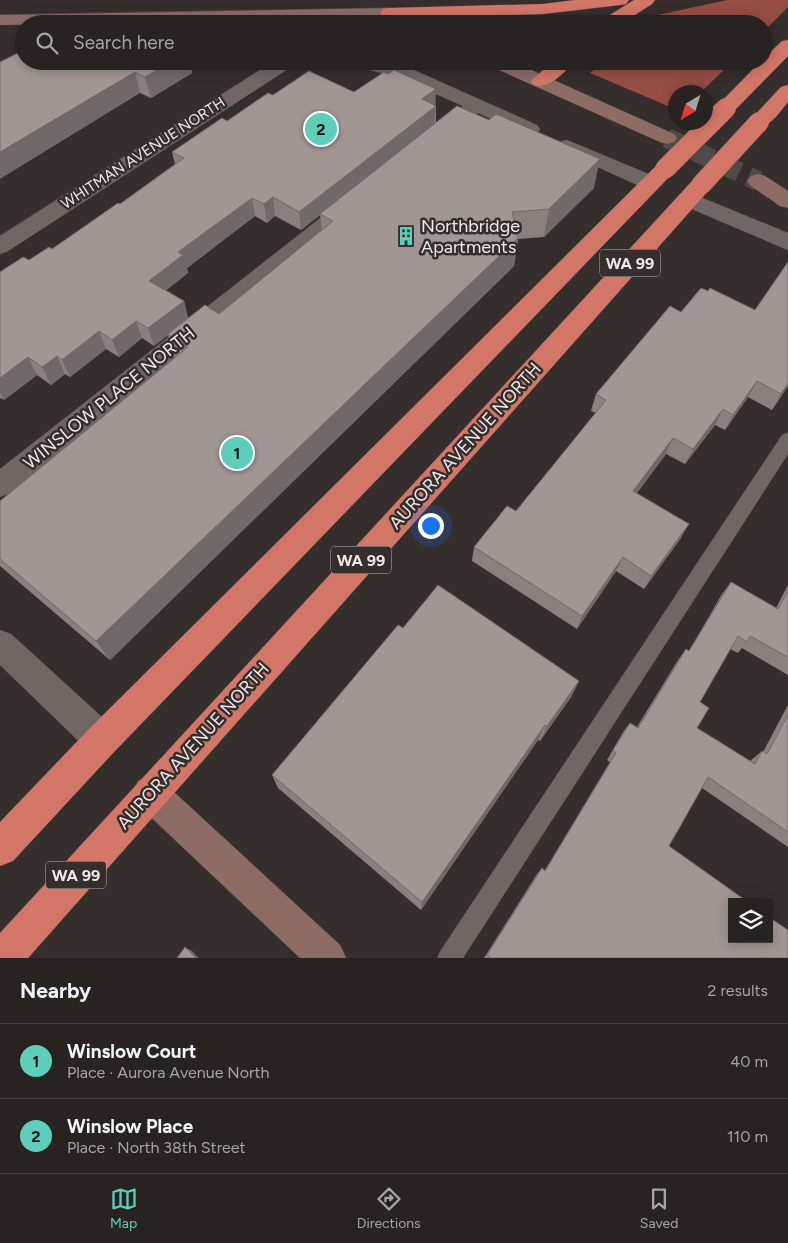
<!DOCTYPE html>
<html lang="en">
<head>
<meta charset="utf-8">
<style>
	body { margin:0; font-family:Figtree,sans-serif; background:#302a2a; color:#f1f3f6 }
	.controls { position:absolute; right:15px; bottom:15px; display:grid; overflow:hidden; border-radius:0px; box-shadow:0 2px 12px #0003 }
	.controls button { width:45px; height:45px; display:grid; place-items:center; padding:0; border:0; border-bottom:1px solid #443f3f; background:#282221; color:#f1f3f6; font:25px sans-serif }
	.compass { position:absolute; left:668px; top:85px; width:45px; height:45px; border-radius:50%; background:#282221; box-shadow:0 2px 12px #0003; rotate:218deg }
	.you { position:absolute; left:430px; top:525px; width:18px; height:18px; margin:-12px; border:4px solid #fff; border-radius:50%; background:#1a73e8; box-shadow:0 0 0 8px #1a73e833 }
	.badge { display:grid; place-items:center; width:32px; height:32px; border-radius:50%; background:#5dceb9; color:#111; font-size:16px; font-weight:700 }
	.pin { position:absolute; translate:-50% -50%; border:2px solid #fff; box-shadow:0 1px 5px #0006 }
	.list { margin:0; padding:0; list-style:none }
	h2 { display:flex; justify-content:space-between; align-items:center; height:65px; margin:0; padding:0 20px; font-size:21px }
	h2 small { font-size:16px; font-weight:400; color:#a5a4a5 }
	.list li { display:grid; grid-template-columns:32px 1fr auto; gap:15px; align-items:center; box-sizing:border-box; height:75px; padding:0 20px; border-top:1px solid #443f3f }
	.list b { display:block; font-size:19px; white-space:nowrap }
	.list p { margin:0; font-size:16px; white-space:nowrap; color:#a5a4a5 }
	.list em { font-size:16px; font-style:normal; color:#a5a4a5 }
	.icon { flex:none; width:28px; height:28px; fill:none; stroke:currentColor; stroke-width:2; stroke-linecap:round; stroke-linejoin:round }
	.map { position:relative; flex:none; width:788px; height:958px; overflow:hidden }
	.search { position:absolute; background:#282221; box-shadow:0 2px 12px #0003; left:15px; right:15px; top:15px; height:55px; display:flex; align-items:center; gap:12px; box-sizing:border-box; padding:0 18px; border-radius:28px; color:#a5a4a5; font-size:19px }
	.sheet { height:215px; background:#282221 }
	nav { display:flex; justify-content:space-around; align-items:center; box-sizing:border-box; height:70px; border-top:1px solid #443f3f; background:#282221; font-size:14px; color:#a5a4a5 }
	nav a { display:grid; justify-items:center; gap:2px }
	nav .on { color:#5dceb9 }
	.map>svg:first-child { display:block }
</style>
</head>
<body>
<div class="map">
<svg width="788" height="958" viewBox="0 0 788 958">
	<rect width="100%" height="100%" fill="#352e2c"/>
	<path fill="#703129" d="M576 18 568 24H458Z"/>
	<g fill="#964e43">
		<path d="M727 0H788V7L764 31V24H648L658 15Z"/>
		<path d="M604 61H733L701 92H676L675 109 590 73Z"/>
	</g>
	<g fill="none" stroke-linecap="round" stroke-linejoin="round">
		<path stroke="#514a48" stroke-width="20" stroke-dasharray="20 10" stroke-linecap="butt" d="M667 138 758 181"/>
		<g stroke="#4f4948" stroke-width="1">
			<path id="lane" d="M788 433V454L463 958H437L441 950 782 435Z"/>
		</g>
		<g stroke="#4f4948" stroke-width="1">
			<g id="street">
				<path d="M274 61H296L294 65 8 251 0 254V236Z"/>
				<path d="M336 61H380L416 71 537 125 540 129 537 133 530 135 523 133 478 113C465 123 450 143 433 138L430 134 433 130 463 106 402 79 371 70 338 65Z"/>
				<path d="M567 140 658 178 662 183 658 188 651 190 644 188 560 150 557 146 560 142Z"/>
				<path d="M688 192 788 233V250L680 204 677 199 680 194Z"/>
				<path d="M350 199 358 201 361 206 358 211 10 493 0 497V469L342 201Z"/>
				<path d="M0 630 11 634 114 728 119 740 114 752 102 756 90 752 0 665Z"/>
			</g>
		</g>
		<g stroke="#4f4948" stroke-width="1">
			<g id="secondary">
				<path d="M389 8 434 20 437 24H408L388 18 0 25V15Z"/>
				<path d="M486 61H511L674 134 677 138 674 142 667 144 660 142 488 65Z"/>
				<path d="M758 174 765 176 788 191V208L780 206 751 186 747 181 751 176Z"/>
				<path d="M150 776 162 781 340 945 346 958H300L138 805 133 793 138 781Z"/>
			</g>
		</g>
		<g stroke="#4f4948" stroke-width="1">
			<g id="highway">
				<path d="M575 0H629L626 4 620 5 543 14 389 18 383 17 380 13 383 9 389 8 543 4Z"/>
				<path d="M634 0H655L652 4 621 24H599L602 20Z"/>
				<path d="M788 40V56L733 112 726 114 719 112 716 108 719 104 761 61H764V58L782 41Z"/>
				<path d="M553 61H573C565 73 549 89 534 85L531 81Z"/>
				<path d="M788 85V102C778 114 769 130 752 126L749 122 752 118 781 87Z"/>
				<path d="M665 162 672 164 675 169 672 174 114 752 13 861 0 866V822L90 728 658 164Z"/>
				<path d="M701 178 709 180 712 185 709 190 28 958H0V933L693 180Z"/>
			</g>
		</g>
		<use href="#lane" fill="#706765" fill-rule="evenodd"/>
		<use href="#street" fill="#706765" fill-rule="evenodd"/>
		<use href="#secondary" fill="#8d6c66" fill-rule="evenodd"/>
		<use href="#highway" fill="#d27668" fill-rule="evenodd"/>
		<g stroke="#4f4948" stroke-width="21" stroke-linecap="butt">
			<g id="highway-bridge">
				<path d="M665 169 726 108"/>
				<path d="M701 185 759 122"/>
			</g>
		</g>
		<use href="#highway-bridge" stroke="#d27668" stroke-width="20"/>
	</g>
	<g fill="#8a817f" fill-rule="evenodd">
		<path d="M24 61H190L192 73 151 98 140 93Z"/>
		<path d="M354 92 435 105 436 106V123L594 188 544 237 518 239 514 266 110 660 0 566V501L175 358 168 335 154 346 142 338 119 357 106 349 70 377 65 374 51 385 37 375 4 400 1 398 0 399V272L29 260 52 249 120 204 175 164 172 152 273 95ZM320 215 322 230 219 314 188 318 184 301 166 290 188 273 187 268 255 216 267 223 275 216 301 230Z"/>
		<path d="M788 262V386L772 410 748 397 725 430 715 425 685 464 666 454 637 493 681 538 644 589 616 571 577 629 472 561 474 547 516 511 596 413 591 411 596 394 681 312 708 291 755 310Z"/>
		<path d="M731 582 776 608 788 585V675L742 648 738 653 730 649 700 702 697 728 750 761 762 751 763 752 788 705V847L702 788 669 846 788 958H484L537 874 542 868 545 870 610 762 607 760 623 732 630 723 637 727 678 660 686 649 689 651 722 594Z"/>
		<path d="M579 681 571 697 540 741 538 740 421 910 278 788 272 775Z"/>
	</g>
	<g fill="#706968">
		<path d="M172 61H190L192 73 151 98 145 77Z"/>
		<path d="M135 72 140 93 0 179V152Z"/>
		<path d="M436 89 435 124 320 214V215L301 230 299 212 422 99Z"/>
		<path d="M600 159 594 188 544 237 549 209Z"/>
		<path d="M273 197 275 216 267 223 264 204Z"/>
		<path d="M252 198 255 216 187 268 188 273 155 299 149 281 178 252Z"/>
		<path d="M518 238 514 266 110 660 96 641Z"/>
		<path d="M184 301 188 319 154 346 148 328Z"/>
		<path d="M136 321 142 338 119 357 112 340Z"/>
		<path d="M99 331 106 349 70 377 62 360Z"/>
		<path d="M57 356 65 374 51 385 42 367Z"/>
		<path d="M28 357 37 375 4 400 0 393V378Z"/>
		<path d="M757 381 748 397 725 430 733 415Z"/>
		<path d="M788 383V386L772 410 781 394Z"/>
		<path d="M723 409 715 425 685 464 693 449Z"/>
		<path d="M673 438 666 454 627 506 633 491Z"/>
		<path d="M689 524 681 538 644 589 651 576Z"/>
		<path d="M623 557 616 571 577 629 582 616Z"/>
		<path d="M579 681 571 697 540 741 547 726Z"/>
		<path d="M545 725 538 740 421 910 422 902Z"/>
		<path d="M185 947 192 951 199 958H196Z"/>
	</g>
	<g fill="#a09694" stroke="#706968">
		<path d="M24 50V61H172L145 77 135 72 0 152V62Z"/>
		<path d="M394 70 436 89 422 99 436 106 299 212 273 197 264 204 252 198 178 252 183 255 149 281 184 301 148 328 136 321 112 340 99 331 62 360 57 356 42 367 28 357 0 378V272L23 257 29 260 49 247 52 249 118 203 120 204 184 158 172 152 222 118 227 121 268 93 273 95 309 71 354 92 384 72 388 74Z"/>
		<path d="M457 106 489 120 496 114 600 159 549 209 512 212 518 238 96 641 0 559V501L188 347 168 334 205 305 219 314 333 221 320 214Z"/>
		<path d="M788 262V383L781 394 757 381 733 415 723 409 693 449 673 438 633 491 689 524 651 576 623 557 582 616 474 547 507 506 516 511 606 400 596 394 670 306 681 312 701 288 708 291 710 288 755 310Z"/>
		<path d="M731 582 778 609 788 591V657L750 636 747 642 738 636 700 702 709 708 697 728 755 764 762 751 767 754 788 715V832L708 777 669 846 748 902H732V939H769V917L788 930V958H491L487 955 542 868 545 871 616 753 613 750 630 723 638 728 686 649 689 651Z"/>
		<path d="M438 585 579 681 547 726 545 725 422 902 272 775 398 625 403 628Z"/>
		<path d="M185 947 196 958H177Z"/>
	</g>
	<defs>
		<g id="building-bare" transform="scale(1.5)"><path d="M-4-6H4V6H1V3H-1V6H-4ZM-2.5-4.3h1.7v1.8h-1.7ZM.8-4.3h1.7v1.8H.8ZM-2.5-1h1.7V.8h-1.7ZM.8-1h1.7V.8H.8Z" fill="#5dceb9" stroke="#352e2c" stroke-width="2.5" paint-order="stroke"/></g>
	</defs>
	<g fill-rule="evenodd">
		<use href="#building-bare" x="406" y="236"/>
	</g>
	<g text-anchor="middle" stroke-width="5" stroke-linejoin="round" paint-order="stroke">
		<g font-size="15" fill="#efeae9" stroke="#352e2c">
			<text transform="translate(143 153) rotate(-33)" y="5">WHITMAN AVENUE NORTH</text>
		</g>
		<g fill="#352e2c" stroke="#b7b2b0" stroke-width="1">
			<rect x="600" y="249.5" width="60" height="27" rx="4"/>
			<rect x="331" y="546.5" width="60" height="27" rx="4"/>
			<rect x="46" y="861.5" width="60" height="27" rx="4"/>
		</g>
		<g font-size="16" font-weight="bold" fill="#efeae9">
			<text x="630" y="269">WA 99</text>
			<text x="361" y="566">WA 99</text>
			<text x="76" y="881">WA 99</text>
		</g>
		<g font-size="18" fill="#efeae9" stroke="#352e2c" text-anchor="start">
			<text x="421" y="232">Northbridge<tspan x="421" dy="21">Apartments</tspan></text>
		</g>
		<g font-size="18" fill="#efeae9" stroke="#352e2c">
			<text transform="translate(109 398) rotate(-39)" y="6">WINSLOW PLACE NORTH</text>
			<text transform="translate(465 446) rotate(-48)" y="6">AURORA AVENUE NORTH</text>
			<text transform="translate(193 746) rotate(-48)" y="6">AURORA AVENUE NORTH</text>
		</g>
	</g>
</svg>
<div class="controls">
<button><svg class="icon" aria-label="layers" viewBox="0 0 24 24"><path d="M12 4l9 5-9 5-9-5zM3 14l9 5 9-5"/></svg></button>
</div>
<svg class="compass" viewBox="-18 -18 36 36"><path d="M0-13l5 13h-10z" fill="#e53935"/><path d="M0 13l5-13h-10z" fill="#a5a4a5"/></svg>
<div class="you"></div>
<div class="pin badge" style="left:237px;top:453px">1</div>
<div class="pin badge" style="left:321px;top:129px">2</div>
<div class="search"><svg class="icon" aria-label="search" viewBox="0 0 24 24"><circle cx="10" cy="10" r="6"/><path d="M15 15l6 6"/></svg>Search here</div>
</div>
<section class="sheet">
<h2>Nearby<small>2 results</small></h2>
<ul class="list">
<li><span class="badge">1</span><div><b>Winslow Court</b><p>Place · Aurora Avenue North</p></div><em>40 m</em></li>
<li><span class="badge">2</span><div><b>Winslow Place</b><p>Place · North 38th Street</p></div><em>110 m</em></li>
</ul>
</section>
<nav>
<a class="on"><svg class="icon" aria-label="map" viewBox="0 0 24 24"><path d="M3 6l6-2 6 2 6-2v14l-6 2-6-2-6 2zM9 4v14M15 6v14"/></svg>Map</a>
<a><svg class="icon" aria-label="directions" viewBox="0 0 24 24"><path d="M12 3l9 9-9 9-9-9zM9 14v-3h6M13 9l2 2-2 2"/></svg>Directions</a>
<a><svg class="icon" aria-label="saved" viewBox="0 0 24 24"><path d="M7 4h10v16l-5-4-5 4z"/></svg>Saved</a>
</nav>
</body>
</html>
